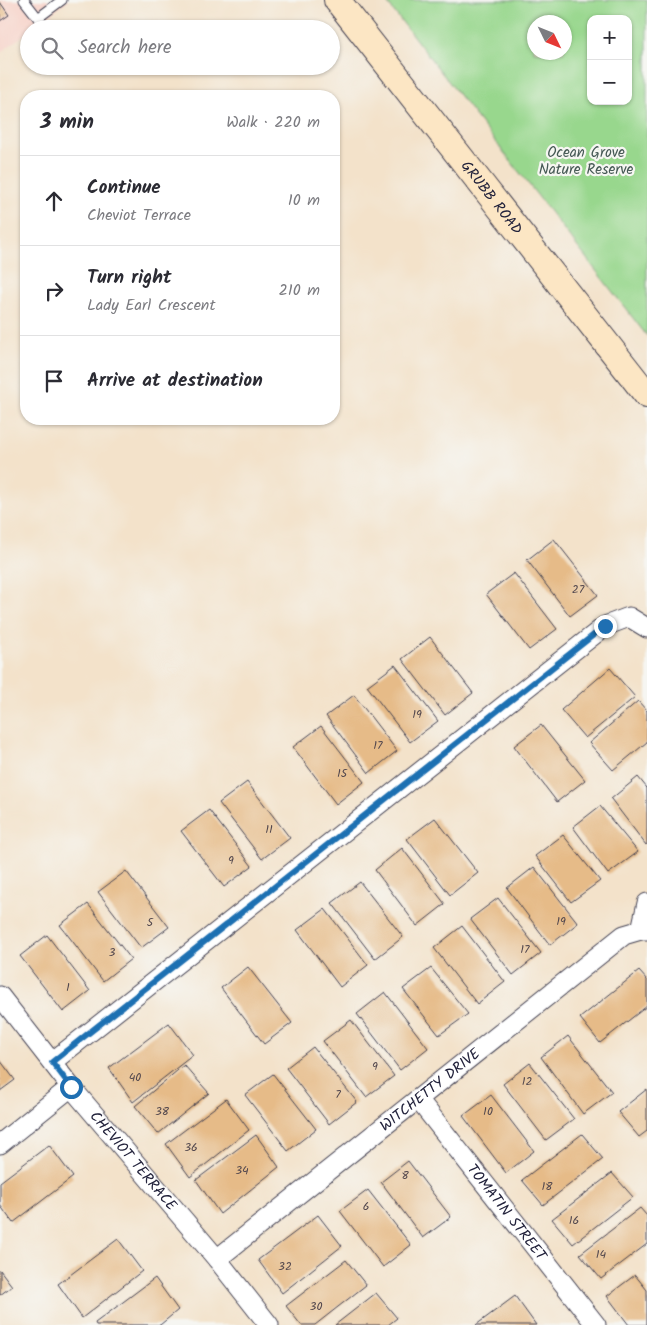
<!DOCTYPE html>
<html lang="en">
<head>
<meta charset="utf-8">
<style>
	body { margin:0; font-family:Kalam,sans-serif; background:#f7f7f7; color:#2b2b33 }
	.controls { position:absolute; right:15px; top:15px; display:grid; overflow:hidden; border-radius:10px; box-shadow:0 1px 4px #0004 }
	.controls button { width:45px; height:45px; display:grid; place-items:center; padding:0; border:0; border-bottom:1px solid #e1e1e2; background:#fff; color:#2b2b33; font:25px sans-serif }
	.compass { position:absolute; left:527px; top:15px; width:45px; height:45px; border-radius:50%; background:#fff; box-shadow:0 1px 4px #0004; rotate:133deg }
	.stop { position:absolute; width:15px; height:15px; margin:-11px; border:4px solid #1f6fb2; border-radius:50%; background:#fff }
	.stop.end { background:#1f6fb2; border-color:#fff; box-shadow:0 1px 5px #0008 }
	.list { margin:0; padding:0; list-style:none }
	h2 { display:flex; justify-content:space-between; align-items:center; height:65px; margin:0; padding:0 20px; font-size:21px }
	h2 small { font-size:16px; font-weight:400; color:#7c7c81 }
	.list li { display:grid; grid-template-columns:32px 1fr auto; gap:15px; align-items:center; box-sizing:border-box; height:90px; padding:0 20px; border-top:1px solid #e1e1e2 }
	.list b { display:block; font-size:19px; white-space:nowrap }
	.list p { margin:0; font-size:16px; white-space:nowrap; color:#7c7c81 }
	.list em { font-size:16px; font-style:normal; color:#7c7c81 }
	.icon { flex:none; width:28px; height:28px; fill:none; stroke:currentColor; stroke-width:2; stroke-linecap:round; stroke-linejoin:round }
	.map { position:relative; flex:none; width:647px; height:1325px; overflow:hidden }
	.search { position:absolute; background:#fff; box-shadow:0 1px 4px #0004; left:20px; top:20px; width:320px; height:55px; display:flex; align-items:center; gap:12px; box-sizing:border-box; padding:0 18px; border-radius:28px; color:#7c7c81; font-size:19px }
	.panel { position:absolute; background:#fff; box-shadow:0 1px 4px #0004; left:20px; top:90px; width:320px; height:335px; border-radius:20px }
	.map>svg:first-child { display:block }
</style>
</head>
<body>
<div class="map">
<svg width="647" height="1325" viewBox="0 0 647 1325">
	<rect width="100%" height="100%" fill="#f6f6f2"/>
	<filter id="ink" filterUnits="userSpaceOnUse"><feTurbulence type="fractalNoise" baseFrequency=".02" numOctaves="2"/><feDisplacementMap in="SourceGraphic" scale="10" xChannelSelector="R" yChannelSelector="G"/><feConvolveMatrix kernelMatrix="1 2 1 2 8 2 1 2 1" color-interpolation-filters="sRGB"/></filter>
	<filter id="wash" filterUnits="userSpaceOnUse"><feTurbulence type="fractalNoise" baseFrequency=".0096" numOctaves="4" result="noise"/><feDisplacementMap in="SourceGraphic" scale="20" xChannelSelector="R" yChannelSelector="G"/><feGaussianBlur stdDeviation="1.12" result="paint"/><feColorMatrix in="noise" values="0 0 0 0 0 0 0 0 0 0 0 0 0 0 0 0 0 1.4 0 .05"/><feComposite in="paint" operator="in"/></filter>
	<g filter="url(#wash)">
		<rect width="100%" height="100%" fill="#f3e2ca"/>
		<path fill="#f7d1c7" d="M0 0H69L31 29H29V31L0 53Z"/>
		<path fill="#98d78d" stroke="#5d7c64" fill-rule="evenodd" d="M385 0H647V336ZM591 19H628V101H591ZM534 22H564V52H534Z"/>
		<g id="blocks">
			<g fill="#e6bb88">
				<path d="M0 2 9 15 0 21Z"/>
				<path d="M554 539 598 595 570 616 527 560Z"/>
				<path d="M514 573 557 629 529 650 486 594Z"/>
				<path d="M430 637 473 693 445 715 402 659Z"/>
				<path d="M395 665 438 721 410 742 367 686Z"/>
				<path d="M610 668 635 697 585 738 561 710Z"/>
				<path d="M354 695 397 751 369 773 326 716Z"/>
				<path d="M638 701 647 711V742L613 770 589 743Z"/>
				<path d="M541 725 585 780 557 802 514 746Z"/>
				<path d="M321 726 364 782 336 804 293 747Z"/>
				<path d="M638 777 647 788V844L646 845 611 799Z"/>
				<path d="M247 782 290 838 262 859 219 803Z"/>
				<path d="M600 806 638 852 608 874 573 827Z"/>
				<path d="M209 810 252 866 224 887 181 831Z"/>
				<path d="M435 818 478 873 450 895 407 839Z"/>
				<path d="M563 835 600 881 571 902 535 856Z"/>
				<path d="M402 848 445 904 417 926 375 870Z"/>
				<path d="M534 867 578 923 550 945 507 888Z"/>
				<path d="M126 871 169 927 141 948 98 892Z"/>
				<path d="M360 882 403 937 375 959 332 903Z"/>
				<path d="M498 898 541 953 513 975 470 919Z"/>
				<path d="M88 904 131 959 103 981 60 925Z"/>
				<path d="M325 909 368 965 340 987 297 930Z"/>
				<path d="M462 926 505 982 477 1004 434 948Z"/>
				<path d="M47 935 90 991 63 1012 20 956Z"/>
				<path d="M248 967 292 1023 264 1044 221 988Z"/>
				<path d="M431 968 468 1014 439 1035 403 989Z"/>
				<path d="M639 971 647 980V1006L600 1043 580 1018Z"/>
				<path d="M385 992 428 1048 400 1070 357 1014Z"/>
				<path d="M351 1020 394 1076 366 1097 323 1041Z"/>
				<path d="M169 1023 193 1055 133 1102 109 1068Z"/>
				<path d="M568 1036 612 1092 583 1114 541 1057Z"/>
				<path d="M313 1047 357 1102 329 1124 286 1068Z"/>
				<path d="M0 1060 15 1080 0 1091Z"/>
				<path d="M530 1063 574 1119 546 1140 503 1084Z"/>
				<path d="M184 1065 209 1093 158 1134 135 1106Z"/>
				<path d="M273 1074 316 1129 288 1151 245 1095Z"/>
				<path d="M647 1089V1131L639 1137 618 1112Z"/>
				<path d="M491 1095 534 1151 506 1173 463 1116Z"/>
				<path d="M226 1099 249 1130 190 1177 166 1144Z"/>
				<path d="M582 1134 603 1159 543 1205 522 1180Z"/>
				<path d="M256 1135 279 1167 220 1214 196 1180Z"/>
				<path d="M49 1145 73 1177 13 1223 0 1205V1182Z"/>
				<path d="M408 1161 451 1217 423 1238 381 1182Z"/>
				<path d="M612 1173 633 1197 573 1244 552 1219Z"/>
				<path d="M368 1190 411 1245 383 1267 340 1211Z"/>
				<path d="M640 1208 647 1216V1244L601 1279 580 1254Z"/>
				<path d="M318 1215 342 1246 282 1293 258 1260Z"/>
				<path d="M118 1239 142 1271 82 1318 58 1284Z"/>
				<path d="M346 1260 366 1285 315 1325H301L286 1306Z"/>
				<path d="M0 1270 12 1286 0 1295Z"/>
				<path d="M635 1275 647 1290V1325H629L607 1296Z"/>
				<path d="M155 1278 178 1310 160 1325H96L95 1323Z"/>
				<path d="M376 1293 397 1318 388 1325H335Z"/>
				<path d="M515 1296 536 1325H476Z"/>
			</g>
		</g>
	</g>
	<g filter="url(#ink)">
		<use href="#blocks" fill-opacity="0" stroke="#413f50" stroke-width="1"/>
		<g fill="none" stroke-linecap="round" stroke-linejoin="round">
			<g stroke="#413f50" stroke-width="11">
				<path id="lane" d="M24 0 38 18 62 0"/>
			</g>
			<g stroke="#413f50" stroke-width="21">
				<g id="street">
					<path d="M641 930 647 903"/>
					<path id="s1" d="M0 996 71 1087 217 1259 269 1325"/>
					<path d="M52 1062 605 626 629 617 647 628"/>
					<path id="s2" d="M418 1099 596 1325"/>
					<path d="M0 1144 71 1087"/>
					<path id="s3" d="M217 1259 624 935 641 930H647"/>
				</g>
			</g>
			<g stroke="#413f50" stroke-width="28">
				<g id="secondary">
					<path id="s4" d="M337 0 647 395"/>
				</g>
			</g>
			<use href="#lane" stroke="#fff" stroke-width="9"/>
			<use href="#street" stroke="#fff" stroke-width="19"/>
			<use href="#secondary" stroke="#fce6c4" stroke-width="26"/>
		</g>
	</g>
	<g fill="none" stroke-linecap="round" stroke-linejoin="round" filter="url(#ink)">
		<path stroke="#1f6fb2" stroke-width="6" d="M71 1087 52 1062 605 626"/>
	</g>
	<g text-anchor="middle" stroke-width="4.5" stroke-linejoin="round" paint-order="stroke">
		<g font-size="12" fill="#53484e">
			<text x="578" y="593">27</text>
			<text x="417" y="718">19</text>
			<text x="378" y="749">17</text>
			<text x="342" y="777">15</text>
			<text x="269" y="833">11</text>
			<text x="231" y="864">9</text>
			<text x="561" y="925">19</text>
			<text x="150" y="926">5</text>
			<text x="525" y="953">17</text>
			<text x="112" y="956">3</text>
			<text x="68" y="991">1</text>
			<text x="375" y="1070">9</text>
			<text x="135" y="1081">40</text>
			<text x="527" y="1085">12</text>
			<text x="338" y="1098">7</text>
			<text x="162" y="1115">38</text>
			<text x="488" y="1115">10</text>
			<text x="191" y="1151">36</text>
			<text x="242" y="1174">34</text>
			<text x="405" y="1179">8</text>
			<text x="547" y="1190">18</text>
			<text x="366" y="1210">6</text>
			<text x="574" y="1224">16</text>
			<text x="601" y="1258">14</text>
			<text x="285" y="1270">32</text>
			<text x="316" y="1310">30</text>
		</g>
		<g font-size="15" fill="#455854" stroke="#f6f6f2">
			<text x="586" y="157">Ocean Grove<tspan x="586" dy="17">Nature Reserve</tspan></text>
		</g>
		<g font-size="15" fill="#22223b" stroke="#f6f6f2">
			<text dy="5" stroke="none"><textPath href="#s4" startOffset="251">GRUBB ROAD</textPath></text>
			<text dy="5" stroke="none"><textPath href="#s3" startOffset="272">WITCHETTY DRIVE</textPath></text>
			<text dy="5" stroke="none"><textPath href="#s1" startOffset="212">CHEVIOT TERRACE</textPath></text>
			<text dy="5" stroke="none"><textPath href="#s2" startOffset="144">TOMATIN STREET</textPath></text>
		</g>
	</g>
</svg>
<div class="controls">
<button>+</button>
<button>−</button>
</div>
<svg class="compass" viewBox="-18 -18 36 36"><path d="M0-13l5 13h-10z" fill="#e53935"/><path d="M0 13l5-13h-10z" fill="#7c7c81"/></svg>
<div class="stop" style="left:71px;top:1087px"></div>
<div class="stop end" style="left:605px;top:626px"></div>
<div class="search"><svg class="icon" aria-label="search" viewBox="0 0 24 24"><circle cx="10" cy="10" r="6"/><path d="M15 15l6 6"/></svg>Search here</div>
<section class="panel">
<h2>3 min<small>Walk · 220 m</small></h2>
<ul class="list">
<li><svg class="icon" aria-label="ahead" viewBox="0 0 24 24"><path d="M12 20V5M6 11l6-6 6 6"/></svg><div><b>Continue</b><p>Cheviot Terrace</p></div><em>10 m</em></li>
<li><svg class="icon" aria-label="right" viewBox="0 0 24 24"><path d="M7 20v-9h11M14 6l5 5-5 5"/></svg><div><b>Turn right</b><p>Lady Earl Crescent</p></div><em>210 m</em></li>
<li><svg class="icon" aria-label="arrive" viewBox="0 0 24 24"><path d="M6 21V4h12l-3 4 3 4H6"/></svg><div><b>Arrive at destination</b></div></li>
</ul>
</section>
</div>
</body>
</html>
